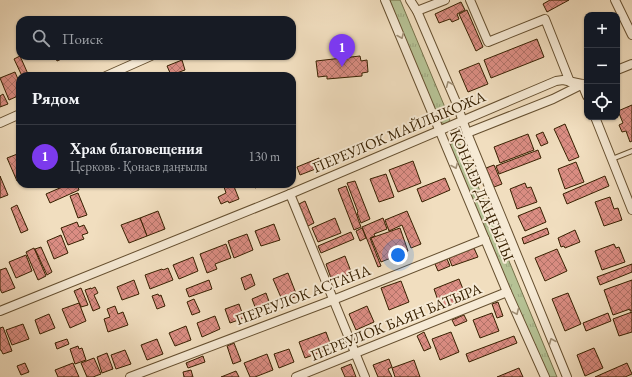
<!DOCTYPE html>
<html lang="ru">
<head>
<meta charset="utf-8">
<style>
	body { margin:0; font-family:"EB Garamond",serif; background:#20242c; color:#f1f3f6 }
	.controls { position:absolute; right:12px; top:12px; display:grid; overflow:hidden; border-radius:8px; box-shadow:0 1px 3px #0004 }
	.controls button { width:36px; height:36px; display:grid; place-items:center; padding:0; border:0; border-bottom:1px solid #363941; background:#171b24; color:#f1f3f6; font:20px sans-serif }
	.you { position:absolute; left:398px; top:255px; width:14px; height:14px; margin:-10px; border:3px solid #fff; border-radius:50%; background:#1a73e8; box-shadow:0 0 0 6px #1a73e833 }
	.badge { display:grid; place-items:center; width:26px; height:26px; border-radius:50%; background:#7c3aed; color:#fff; font-size:13px; font-weight:700 }
	.pin { position:absolute; translate:-50% -33px; filter:drop-shadow(0 1px 2px #0008) }
	.pin::after { content:''; position:absolute; top:21px; width:14px; height:12px; background:inherit; clip-path:polygon(0 0,100% 0,50% 100%) }
	.list { margin:0; padding:0; list-style:none }
	h2 { display:flex; justify-content:space-between; align-items:center; height:52px; margin:0; padding:0 16px; font-size:17px }
	h2 small { font-size:13px; font-weight:400; color:#9ea1a6 }
	.list li { display:grid; grid-template-columns:26px 1fr auto; gap:12px; align-items:center; box-sizing:border-box; height:64px; padding:0 16px; border-top:1px solid #363941 }
	.list b { display:block; font-size:15px; white-space:nowrap }
	.list p { margin:0; font-size:13px; white-space:nowrap; color:#9ea1a6 }
	.list em { font-size:13px; font-style:normal; color:#9ea1a6 }
	.icon { flex:none; width:22px; height:22px; fill:none; stroke:currentColor; stroke-width:2; stroke-linecap:round; stroke-linejoin:round }
	.map { position:relative; flex:none; width:632px; height:377px; overflow:hidden }
	.search { position:absolute; background:#171b24; box-shadow:0 1px 3px #0004; left:16px; top:16px; width:280px; height:44px; display:flex; align-items:center; gap:10px; box-sizing:border-box; padding:0 14px; border-radius:12px; color:#9ea1a6; font-size:15px }
	.panel { position:absolute; background:#171b24; box-shadow:0 1px 3px #0004; left:16px; top:72px; width:280px; height:116px; border-radius:12px }
	.map>svg:first-child { display:block }
</style>
</head>
<body>
<div class="map">
<svg width="632" height="377" viewBox="0 0 632 377">
	<defs>
		<pattern id="grass-tufts" width="24" height="20" patternUnits="userSpaceOnUse"><rect width="24" height="20" fill="#b6c295"/><path d="M3 7l-1-3M5 7V3M7 7l1-3M15 17l-1-3M17 17v-4M19 17l1-3" fill="none" stroke="#9da67f"/></pattern>
		<pattern id="building-cross-hatch" width="8" height="8" patternUnits="userSpaceOnUse"><rect width="8" height="8" fill="#db8d83"/><path d="M0 0l8 8M0 8l8-8" fill="none" stroke="#b27369"/></pattern>
	</defs>
	<rect width="100%" height="100%" fill="#f1debf"/>
	<filter id="stains"><feTurbulence type="fractalNoise" baseFrequency=".005" numOctaves="4"/><feColorMatrix values="0 0 0 0 .2 0 0 0 0 .09 0 0 0 0 .02 0 0 0 .5 -.17"/></filter>
	<radialGradient id="worn" r=".72"><stop offset=".6" stop-color="#630" stop-opacity="0"/><stop offset="1" stop-color="#630" stop-opacity=".3"/></radialGradient>
	<g fill="url(#grass-tufts)" stroke="#76714a">
		<path d="M386 0H400L401 2 449 117C451 121 448 123 445 124L440 122Z"/>
		<path d="M455 142 461 145 557 377H545L450 146 452 143Z"/>
	</g>
	<g fill="url(#building-cross-hatch)" stroke="#372000">
		<path d="M550 0H569L547 12 543 4Z"/>
		<path d="M461 2 465 10 457 14 459 19 452 22 450 19 439 23 435 14Z"/>
		<path d="M467 10 483 47 476 51 459 14Z"/>
		<path d="M537 39 544 57 491 78 484 60Z"/>
		<path d="M20 56 28 74 22 76 14 59Z"/>
		<path d="M55 56H74L67 59 66 57 57 61Z"/>
		<path d="M360 56 361 61 367 60 368 72 362 73V76L327 79V76L318 77 316 61Z"/>
		<path d="M182 60 185 70 171 75 167 66Z"/>
		<path d="M479 63 488 84 468 92 459 71Z"/>
		<path d="M15 72 20 84V95L9 100 0 78Z"/>
		<path d="M3 94 8 104 0 107V96Z"/>
		<path d="M632 105V141L630 142 626 131 622 132 619 125 623 123 618 111Z"/>
		<path d="M565 124 579 157 569 161 554 129Z"/>
		<path d="M543 132 548 143 541 146 536 135Z"/>
		<path d="M528 134 534 150 500 163 494 147Z"/>
		<path d="M538 150 541 158 499 174 496 166Z"/>
		<path d="M20 153V180L17 181 7 158Z"/>
		<path d="M319 158 321 164 317 165 318 168 300 175 297 167Z"/>
		<path d="M413 161 421 183 398 192 389 170Z"/>
		<path d="M576 162 584 182 565 189 558 169Z"/>
		<path d="M494 165 502 184 494 187 486 168Z"/>
		<path d="M386 174 394 197 379 202 370 179Z"/>
		<path d="M0 176 8 195 0 198Z"/>
		<path d="M605 176 609 186 567 204 563 194Z"/>
		<path d="M445 178 450 190 422 202 417 189Z"/>
		<path d="M355 181 370 219 361 223 357 213 358 212 347 183Z"/>
		<path d="M525 183 527 188 531 187 537 202 517 209 510 189Z"/>
		<path d="M69 184H77L79 190 50 203 46 194Z"/>
		<path d="M223 184H233L239 199 229 203 228 201 221 204 218 197 226 193Z"/>
		<path d="M253 184H266L255 188Z"/>
		<path d="M346 186 361 227 354 230 338 189Z"/>
		<path d="M78 193 87 215 78 218 70 196Z"/>
		<path d="M610 197 614 209 618 208 622 220 604 226 595 202Z"/>
		<path d="M305 201 314 223 308 226 299 204Z"/>
		<path d="M17 205 28 230 21 233 11 208Z"/>
		<path d="M540 207 546 222 525 231 518 216Z"/>
		<path d="M158 211 165 229 147 236 140 218Z"/>
		<path d="M407 211 421 244 411 248 402 225 389 231 385 220Z"/>
		<path d="M140 218 147 236 129 243 121 225Z"/>
		<path d="M335 218 341 233 318 242 312 228Z"/>
		<path d="M383 218 387 229 374 234 375 236 370 238 381 266 378 267 362 227Z"/>
		<path d="M77 222 79 227 84 225 88 233 82 235 84 239 68 245 61 228Z"/>
		<path d="M274 224 280 240 261 246 255 231Z"/>
		<path d="M362 228 366 238 360 241 356 231Z"/>
		<path d="M400 228 408 251 381 262 371 238Z"/>
		<path d="M547 228 549 234 524 244 522 238Z"/>
		<path d="M575 230 580 242 565 248 564 246 561 247 558 238Z"/>
		<path d="M351 232 354 239 321 253 318 246Z"/>
		<path d="M247 234 253 250 234 258 228 241Z"/>
		<path d="M61 235 68 253 54 259 47 241Z"/>
		<path d="M226 244 231 258 215 264 217 269 207 273 200 254Z"/>
		<path d="M614 244 616 248 619 247 625 262 602 270 595 251Z"/>
		<path d="M41 247 52 272 47 275 35 249Z"/>
		<path d="M34 248 46 276 38 280 26 252Z"/>
		<path d="M474 248 478 257 452 266 449 258Z"/>
		<path d="M557 249 567 271 545 281 535 258Z"/>
		<path d="M26 255 32 271 16 278 9 262Z"/>
		<path d="M345 256 352 274 332 281 326 264Z"/>
		<path d="M193 257 198 271 179 279 173 265Z"/>
		<path d="M447 259 450 266 438 271 435 264Z"/>
		<path d="M632 264V272L600 285 597 277Z"/>
		<path d="M6 268 15 288 2 293 0 289V270Z"/>
		<path d="M168 268 173 280 150 289 145 275 162 269 163 270Z"/>
		<path d="M288 273 297 296 283 302 273 279Z"/>
		<path d="M251 274 255 285 245 290 241 278Z"/>
		<path d="M459 279 467 299 441 309 434 289Z"/>
		<path d="M134 280 139 294 122 300 117 287Z"/>
		<path d="M209 280 212 289 189 297 186 289Z"/>
		<path d="M632 280V311H630V309L613 315 604 290Z"/>
		<path d="M401 281 409 302 389 310 381 288Z"/>
		<path d="M95 287 98 293 94 295 100 308 93 311 85 290 91 288V289Z"/>
		<path d="M81 288 88 305 81 307 74 291Z"/>
		<path d="M266 293 271 307 257 312 252 299Z"/>
		<path d="M568 293 581 324 565 331 552 299Z"/>
		<path d="M158 294 159 296 161 295 165 306 157 309 152 296Z"/>
		<path d="M194 299 200 312 192 315 187 302Z"/>
		<path d="M498 302 503 316 497 318 492 304Z"/>
		<path d="M79 303 86 321 70 328 62 309Z"/>
		<path d="M239 304 244 318 230 323 225 309Z"/>
		<path d="M115 306 118 314 123 312 128 325 108 332 104 319 110 317 107 309Z"/>
		<path d="M367 306 374 322 356 330 349 314Z"/>
		<path d="M632 312V332L619 336 613 319Z"/>
		<path d="M492 313 499 331 480 338 473 320Z"/>
		<path d="M608 313 611 321 586 331 583 323Z"/>
		<path d="M49 314 55 328 40 334 35 320Z"/>
		<path d="M464 315 467 321 455 326 452 320Z"/>
		<path d="M215 316 220 329 202 337 197 323Z"/>
		<path d="M23 324 29 339 12 345 6 330Z"/>
		<path d="M186 326 191 340 175 346 169 333Z"/>
		<path d="M3 327 12 351 3 354 1 350H0V328Z"/>
		<path d="M326 332 330 343 322 346 324 351 305 358 299 342Z"/>
		<path d="M424 332 431 348 424 351 417 336Z"/>
		<path d="M451 332 459 352 440 360 432 339Z"/>
		<path d="M514 336 517 343 469 362 466 354Z"/>
		<path d="M67 339 69 344 57 349 55 343Z"/>
		<path d="M157 339 163 354 147 360 141 345Z"/>
		<path d="M234 343 241 361 233 364 227 346Z"/>
		<path d="M78 346 79 349 82 348 86 360 75 364 70 349Z"/>
		<path d="M594 348 603 368 585 376 577 355Z"/>
		<path d="M289 349 294 362 279 368 274 354Z"/>
		<path d="M125 350 131 364 116 369 111 355Z"/>
		<path d="M107 353 113 369 102 373 97 357Z"/>
		<path d="M267 354 273 370 255 377H250L244 363Z"/>
		<path d="M203 356 205 362 188 368 186 363Z"/>
		<path d="M94 358 101 374 93 377H87L81 363Z"/>
		<path d="M389 359 392 367 388 369 392 377H378L373 365Z"/>
		<path d="M414 360 420 377H395L392 368Z"/>
		<path d="M25 363 29 372 21 375 17 366Z"/>
		<path d="M73 363 79 377H58L55 370Z"/>
		<path d="M627 363 632 374 625 377H595Z"/>
		<path d="M351 364 356 377H345L341 368Z"/>
		<path d="M519 368 523 377H497Z"/>
		<path d="M191 370 193 377H184L183 372Z"/>
		<path d="M236 371 239 377H221Z"/>
	</g>
	<g fill="none" stroke-linecap="round" stroke-linejoin="round">
		<g stroke="#665030" stroke-width="6">
			<path id="service" d="M612 159 632 151"/>
		</g>
		<g stroke="#665030" stroke-width="10">
			<g id="minor">
				<path d="M385 0 507 292 545 377"/>
				<path d="M410 0 417 11 456 102 467 133 567 377"/>
				<path d="M470 0 488 42 545 19 570 82"/>
				<path d="M615 0 632 35"/>
				<path d="M417 11 445 0"/>
				<path d="M617 70 632 64"/>
				<path d="M106 76 151 56"/>
				<path d="M582 84 587 96"/>
				<path d="M595 117 632 210"/>
				<path d="M0 123 20 114"/>
				<path d="M467 133 553 99 583 84"/>
				<path d="M290 194 365 377"/>
				<path d="M0 311 290 194 556 81 563 80 582 84"/>
				<path d="M130 377 333 300 485 239"/>
				<path d="M296 377 507 292"/>
			</g>
		</g>
		<use href="#service" stroke="#f6ead5" stroke-width="4"/>
		<use href="#minor" stroke="#f6ead5" stroke-width="8"/>
	</g>
	<defs><path id="oneway-chevron" d="M-2-3.5L2.5 0L-2 3.5" fill="none" stroke-width="1.6" stroke-linecap="round" stroke-linejoin="round"/></defs>
	<g stroke="#a08f75">
		<use href="#oneway-chevron" transform="translate(401 36) rotate(67)"/>
		<use href="#oneway-chevron" transform="translate(449 84) rotate(-113)"/>
		<use href="#oneway-chevron" transform="translate(455 166) rotate(67)"/>
		<use href="#oneway-chevron" transform="translate(516 312) rotate(66)"/>
		<use href="#oneway-chevron" transform="translate(552 341) rotate(-113)"/>
	</g>
	<g text-anchor="middle" stroke-width="4" stroke-linejoin="round" paint-order="stroke">
		<g font-size="15" fill="#372000" stroke="#f6ead5">
			<text transform="translate(399 132) rotate(-23)" y="5">ПЕРЕУЛОК МАЙЛЫКОЖА</text>
			<text transform="translate(482 195) rotate(67)" y="5">ҚОНАЕВ ДАҢҒЫЛЫ</text>
			<text transform="translate(303 295) rotate(-21)" y="5">ПЕРЕУЛОК АСТАНА</text>
			<text transform="translate(396 322) rotate(-22)" y="5">ПЕРЕУЛОК БАЯН БАТЫРА</text>
		</g>
	</g>
	<rect width="100%" height="100%" filter="url(#stains)"/>
	<rect width="100%" height="100%" fill="url(#worn)"/>
</svg>
<div class="controls">
<button>+</button>
<button>−</button>
<button><svg class="icon" aria-label="locate" viewBox="0 0 24 24"><circle cx="12" cy="12" r="6"/><path d="M12 2v4M12 18v4M2 12h4M18 12h4"/></svg></button>
</div>
<div class="you"></div>
<div class="pin badge" style="left:342px;top:67px">1</div>
<div class="search"><svg class="icon" aria-label="search" viewBox="0 0 24 24"><circle cx="10" cy="10" r="6"/><path d="M15 15l6 6"/></svg>Поиск</div>
<section class="panel">
<h2>Рядом<small></small></h2>
<ul class="list">
<li><span class="badge">1</span><div><b>Храм благовещения</b><p>Церковь · Қонаев даңғылы</p></div><em>130 m</em></li>
</ul>
</section>
</div>
</body>
</html>
